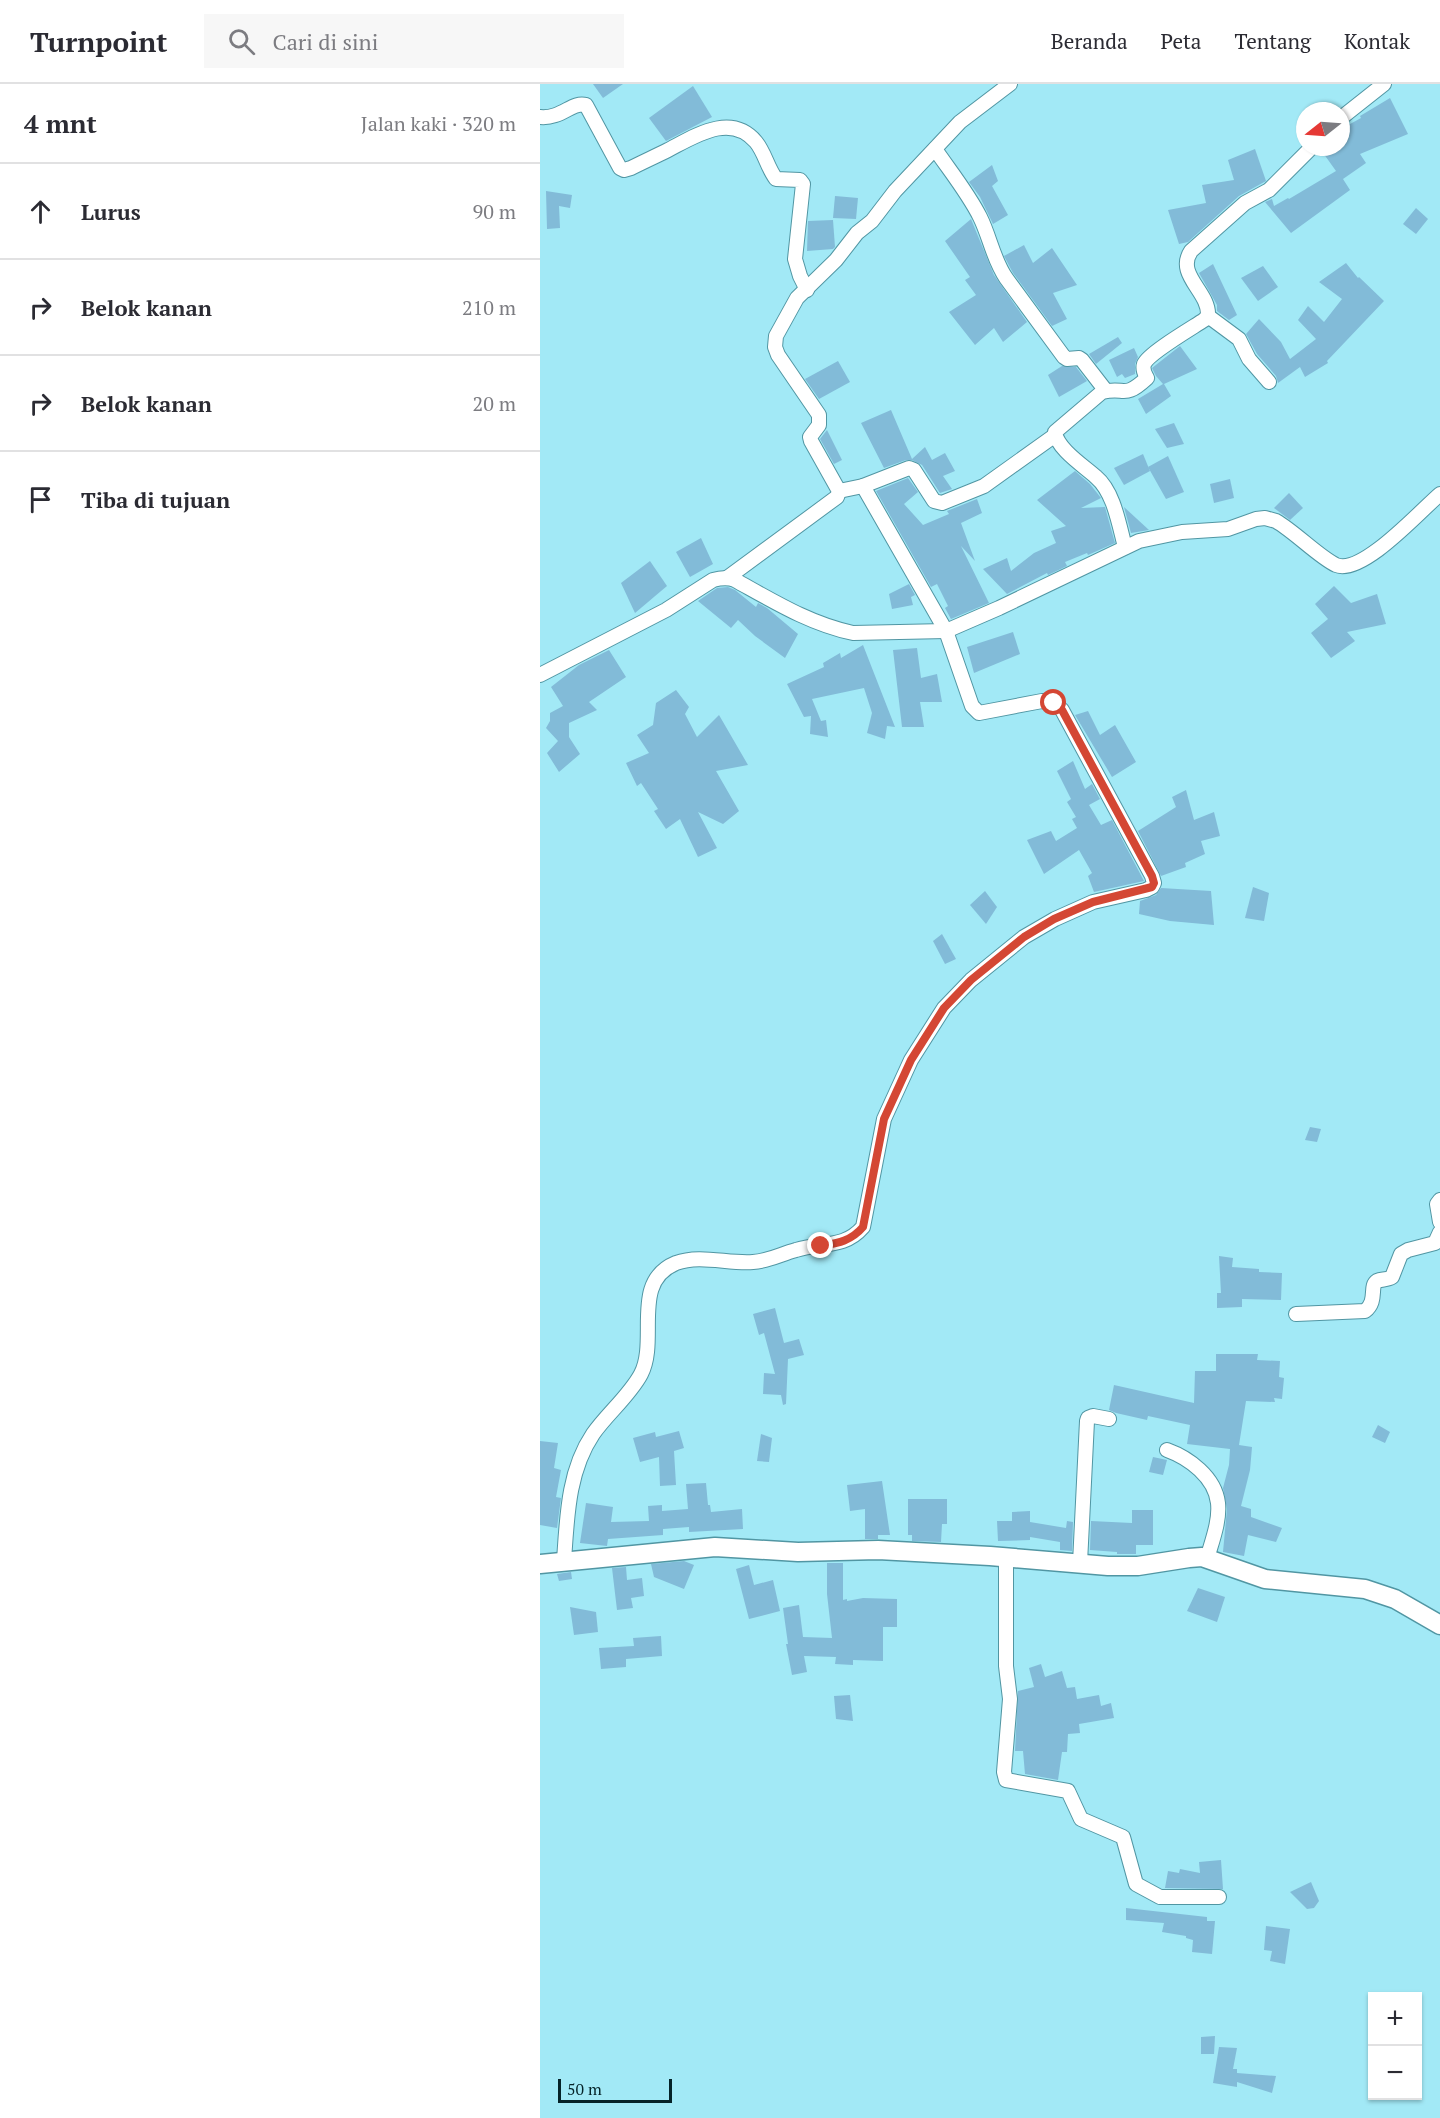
<!DOCTYPE html>
<html lang="id">
<head>
<meta charset="utf-8">
<style>
	body { margin:0; font-family:"PT Serif",serif; background:#f7f7f7; color:#2b2b33 }
	.controls { position:absolute; right:18px; bottom:18px; display:grid; overflow:hidden; border-radius:0px; box-shadow:0 2px 4px #0004 }
	.controls button { width:54px; height:54px; display:grid; place-items:center; padding:0; border:0; border-bottom:2px solid #e1e1e2; background:#fff; color:#2b2b33; font:30px sans-serif }
	.compass { position:absolute; left:756px; top:18px; width:54px; height:54px; border-radius:50%; background:#fff; box-shadow:0 2px 4px #0004; rotate:253deg }
	.scale { position:absolute; left:18px; bottom:15px; width:114px; box-sizing:border-box; padding-left:6px; border:3px solid #052328; border-top:0; font-size:16px; line-height:21px; white-space:nowrap; color:#052328; -webkit-text-stroke:4px #a2e9f6; paint-order:stroke }
	.stop { position:absolute; width:18px; height:18px; margin:-14px; border:4px solid #d44734; border-radius:50%; background:#fff }
	.stop.end { background:#d44734; border-color:#fff; box-shadow:0 2px 6px #0008 }
	.list { margin:0; padding:0; list-style:none }
	h2 { display:flex; justify-content:space-between; align-items:center; height:78px; margin:0; padding:0 24px; font-size:26px }
	h2 small { font-size:20px; font-weight:400; color:#7c7c81 }
	.list li { display:grid; grid-template-columns:39px 1fr auto; gap:18px; align-items:center; box-sizing:border-box; height:96px; padding:0 24px; border-top:2px solid #e1e1e2 }
	.list b { display:block; font-size:22px; white-space:nowrap }
	.list em { font-size:20px; font-style:normal; color:#7c7c81 }
	.icon { flex:none; width:33px; height:33px; fill:none; stroke:currentColor; stroke-width:2; stroke-linecap:round; stroke-linejoin:round }
	.map { position:relative; flex:none; width:900px; height:2034px; overflow:hidden }
	header { display:flex; align-items:center; gap:36px; box-sizing:border-box; height:84px; padding:0 30px; background:#fff; border-bottom:2px solid #e1e1e2 }
	header strong { font-size:28px }
	nav { display:flex; gap:33px; margin-inline-start:auto; font-size:21px }
	.search { width:420px; height:54px; background:#f7f7f7; display:flex; align-items:center; gap:15px; box-sizing:border-box; padding:0 21px; border-radius:0px; color:#7c7c81; font-size:22px }
	main { display:flex }
	aside { flex:1; background:#fff }
	.map>svg:first-child { display:block }
</style>
</head>
<body>
<header>
<strong>Turnpoint</strong>
<div class="search"><svg class="icon" aria-label="search" viewBox="0 0 24 24"><circle cx="10" cy="10" r="6"/><path d="M15 15l6 6"/></svg>Cari di sini</div>
<nav><a>Beranda</a><a>Peta</a><a>Tentang</a><a>Kontak</a></nav>
</header>
<main>
<aside>
<h2>4 mnt<small>Jalan kaki · 320 m</small></h2>
<ul class="list">
<li><svg class="icon" aria-label="ahead" viewBox="0 0 24 24"><path d="M12 20V5M6 11l6-6 6 6"/></svg><div><b>Lurus</b></div><em>90 m</em></li>
<li><svg class="icon" aria-label="right" viewBox="0 0 24 24"><path d="M7 20v-9h11M14 6l5 5-5 5"/></svg><div><b>Belok kanan</b></div><em>210 m</em></li>
<li><svg class="icon" aria-label="right" viewBox="0 0 24 24"><path d="M7 20v-9h11M14 6l5 5-5 5"/></svg><div><b>Belok kanan</b></div><em>20 m</em></li>
<li><svg class="icon" aria-label="arrive" viewBox="0 0 24 24"><path d="M6 21V4h12l-3 4 3 4H6"/></svg><div><b>Tiba di tujuan</b></div></li>
</ul>
</aside>
<div class="map">
<svg width="900" height="2034" viewBox="0 0 900 2034">
	<rect width="100%" height="100%" fill="#a2e9f6"/>
	<g fill="#82bbd8">
		<path d="M53 0H83L63 14Z"/>
		<path d="M153 2 172 33 126 57 109 34Z"/>
		<path d="M850 14 868 50 820 70 826 79 803 95 810 106 751 149 725 118 732 115 734 122 748 114 749 115 796 87 781 66V63H801V45L821 34 820 32Z"/>
		<path d="M715 65 726 97 699 112 648 158 639 160 628 126 666 119 662 101 694 96 688 76Z"/>
		<path d="M452 81 458 97 452 102 468 131 453 140 440 113 429 98Z"/>
		<path d="M6 107 32 111 30 124 19 122 20 144 7 145Z"/>
		<path d="M295 112 318 114 316 135 293 134Z"/>
		<path d="M876 124 888 135 876 150 863 140Z"/>
		<path d="M431 135 454 191 487 238 463 258 454 244 435 261 409 228 436 211 425 196 430 193 405 157Z"/>
		<path d="M293 136 295 163 293 165 267 167 268 137Z"/>
		<path d="M484 161 493 179 512 164 537 201 513 209 527 235 512 242 473 189 464 172Z"/>
		<path d="M806 179 818 194 819 193 844 217 787 277 788 279 765 293 760 283 738 299 736 292 717 270 706 250 719 235 741 258 750 275 776 255 758 236 768 222 784 238 802 215 779 198Z"/>
		<path d="M673 180 697 231 689 236 677 227V221L659 189Z"/>
		<path d="M723 182 738 203 718 217 701 194Z"/>
		<path d="M578 253 582 259 556 280 549 270Z"/>
		<path d="M640 262 657 285 624 300 631 312 606 330 598 315 623 300 616 292 612 284Z"/>
		<path d="M594 264 598 273 595 280V290L585 294 582 290 577 293 569 276Z"/>
		<path d="M298 277 310 298 279 315 265 295Z"/>
		<path d="M522 282 536 283 547 297 519 313 508 291Z"/>
		<path d="M351 326 372 375 385 363 392 376 405 369 415 387 403 392 412 405 400 409 382 381 372 376H366L344 384 321 339Z"/>
		<path d="M634 339 644 360 627 364 615 345Z"/>
		<path d="M287 346 302 376 294 380 280 355Z"/>
		<path d="M603 370 610 387 584 401 574 384Z"/>
		<path d="M628 372 644 408 626 415 608 383Z"/>
		<path d="M535 387 550 400 561 414 541 424 565 423 575 459 548 471 547 469 525 478 527 482 508 491 507 489 467 510 443 485 467 474 471 487 494 469 516 459 511 447 526 442 497 416Z"/>
		<path d="M368 394 378 408 364 420 383 441 409 430 407 427 437 415 442 429 421 439 435 477 421 462 449 519 411 535 405 524 408 522 397 500 391 503 336 407Z"/>
		<path d="M690 395 694 414 674 419 670 400Z"/>
		<path d="M749 409 763 424 750 436 734 424Z"/>
		<path d="M584 423 609 446 591 449Z"/>
		<path d="M161 454 173 480 150 493 136 468Z"/>
		<path d="M110 477 127 502 95 529 81 499Z"/>
		<path d="M369 500 375 511 371 513 373 521 352 525 349 510Z"/>
		<path d="M794 502 811 519 837 510 846 540 807 548 815 557 791 574 771 549 788 535 775 520Z"/>
		<path d="M188 503 195 506 216 523 218 519 227 524 258 550 245 574 215 552 198 536 191 544 158 517 177 504Z"/>
		<path d="M473 548 480 570 434 589 427 563Z"/>
		<path d="M323 561 355 643 347 642 345 655 327 649 332 629 324 604 272 615 281 637 286 636 288 653 270 650 271 632 264 633 247 600 284 583 283 579 300 569 301 574Z"/>
		<path d="M377 564 381 594 397 590 402 618H380L384 643H362L353 566Z"/>
		<path d="M69 566 86 593 49 618 57 626 29 639V653L40 670 19 688 7 669 18 657 6 644 10 637V629L23 622 11 603 39 581Z"/>
		<path d="M136 606 149 623 145 630 157 653 179 631 208 681 176 687 199 727 183 740 158 728 177 764 158 773 140 735 126 745 114 727 118 725 101 699 97 702 86 679 109 669 97 651 113 641 116 619Z"/>
		<path d="M548 627 560 651 575 641 596 678 572 693 535 631Z"/>
		<path d="M533 677 545 705 552 700 560 715 549 721 561 741 572 736 604 797 554 808 548 792 552 789 539 766 504 790 487 756 511 747 516 757 537 744 532 735 536 733 527 718 531 715 517 687Z"/>
		<path d="M646 706 654 736 674 728 680 752 661 757 665 770 645 779 646 783 621 792 598 747 636 723 632 713Z"/>
		<path d="M713 803 729 809 724 837 705 834Z"/>
		<path d="M621 804 671 807 674 841 630 837 599 830 600 817 616 811Z"/>
		<path d="M445 807 457 823 446 840 430 821Z"/>
		<path d="M402 850 416 875 405 880 393 857Z"/>
		<path d="M770 1043 781 1045 777 1058 765 1056Z"/>
		<path d="M679 1172 693 1174 692 1183 719 1185V1188L742 1189 741 1216 702 1215V1223L677 1224V1209H681Z"/>
		<path d="M235 1224 244 1259 259 1255 264 1271 248 1275 246 1320 243 1321 241 1311 223 1310 224 1289 235 1290 224 1249 219 1251 213 1230Z"/>
		<path d="M676 1270H718L717 1276 740 1277 739 1293 744 1294 742 1315 734 1314 735 1318 706 1317 699 1361 712 1363 710 1386 701 1422 711 1425V1433L742 1444 736 1458 708 1451 704 1472 683 1468 687 1425 683 1404 689 1381 690 1365 647 1360 650 1341 608 1332 607 1336 576 1329 569 1326 574 1301 654 1319 655 1287H676Z"/>
		<path d="M838 1341 850 1348 845 1359 832 1353Z"/>
		<path d="M139 1347 144 1364 134 1367 136 1401 120 1402 119 1373 100 1378 93 1354 115 1348 116 1353Z"/>
		<path d="M221 1350 232 1354 229 1378 217 1377Z"/>
		<path d="M0 1357 18 1359 14 1384 21 1386 16 1413 21 1414 17 1444 0 1441Z"/>
		<path d="M613 1373 627 1376 623 1391 609 1388Z"/>
		<path d="M342 1397 350 1451H338V1455H325V1425L310 1427 307 1401Z"/>
		<path d="M166 1399 168 1421H170L171 1428 202 1425 203 1445 149 1448V1443L123 1445V1451L68 1455 67 1462 40 1459 46 1419 73 1423 71 1438 109 1437 108 1422 122 1421V1427L148 1425 146 1400Z"/>
		<path d="M368 1415H407V1440H402L401 1458 372 1457V1451H368Z"/>
		<path d="M592 1426H613V1461H596V1470H577V1468L550 1466 551 1437 592 1439Z"/>
		<path d="M490 1427V1438L526 1444 527 1437 533 1438 532 1467 520 1466V1458L490 1453V1456L458 1457 457 1437H472V1428Z"/>
		<path d="M144 1477 154 1481 144 1505 114 1493 111 1480Z"/>
		<path d="M287 1479H303V1516L307 1515V1517L323 1514 357 1515V1543H343V1577L313 1576V1581L295 1580 296 1573 264 1572 267 1588 252 1591 246 1560H248L243 1524 259 1521 263 1553 292 1554 287 1510Z"/>
		<path d="M209 1481 214 1501 233 1496 240 1527 209 1535 196 1485Z"/>
		<path d="M86 1483 87 1496 102 1494 104 1512 91 1514 93 1524 77 1526 72 1484Z"/>
		<path d="M31 1488 32 1495 19 1497 17 1490Z"/>
		<path d="M658 1504 685 1513 677 1538 647 1527Z"/>
		<path d="M30 1523 56 1528 58 1548 34 1551Z"/>
		<path d="M121 1552 122 1572 86 1575V1583L61 1585 59 1564 94 1562 93 1554Z"/>
		<path d="M501 1580 505 1593 522 1587 527 1604 535 1603 537 1615 559 1611 561 1622 571 1619 574 1634 539 1640 540 1649 528 1650 527 1668H522L518 1696 485 1690 483 1667H475L478 1607 494 1603 489 1584Z"/>
		<path d="M310 1611 313 1637 296 1635 294 1612Z"/>
		<path d="M681 1776 683 1805 625 1804 628 1787 639 1789 640 1785 660 1789 659 1778Z"/>
		<path d="M771 1798 779 1817 774 1824 767 1825 750 1808Z"/>
		<path d="M586 1824 667 1833V1837H675L672 1870 652 1868 653 1856 646 1854V1852L622 1848 624 1839 586 1836Z"/>
		<path d="M726 1842 750 1845 745 1880 730 1877 732 1867 724 1866Z"/>
		<path d="M675 1952 674 1970H661V1953Z"/>
		<path d="M679 1963 697 1964 693 1985H697V1989L736 1992 732 2009 697 1998V2003L673 1999Z"/>
	</g>
	<g fill="none" stroke-linecap="round" stroke-linejoin="round">
		<g stroke="#5196a3" stroke-width="16">
			<g id="street">
				<path d="M0 33C22 35 32 17 46 21L80 84 84 86 91 84C103 78 116 72 128 66 155 52 191 28 216 58 225 69 227 83 236 95L260 96 263 100 255 175 260 192 267 206"/>
				<path d="M801 34 844 0"/>
				<path d="M395 65C410 87 428 109 440 133 450 153 453 175 466 194L524 273 527 275 539 274 542 276 566 307"/>
				<path d="M668 232 699 255 709 275 729 298"/>
				<path d="M299 407 323 402 369 384 374 386 394 417 402 419 444 402 514 352"/>
				<path d="M585 463C579 441 574 408 556 393 544 382 517 365 515 348L562 308C586 302 583 316 607 294 605 290 602 286 604 280 609 269 652 244 664 236L668 232C670 208 635 191 651 167L705 119 729 106 772 63"/>
				<path d="M187 494 297 413 299 407 271 357 270 353 279 341V331L238 271 235 263 236 252 257 214 296 176 317 149 332 137 355 107 420 38 470 0"/>
				<path d="M0 591 126 526 173 496C181 494 187 493 195 496 233 517 270 540 313 549L406 547 459 524 599 457 642 448 688 445 716 435 725 434 736 437C755 448 779 473 796 481 822 492 881 426 900 410"/>
				<path d="M900 1116 897 1120 900 1138"/>
				<path d="M756 1230 825 1227C838 1217 829 1202 837 1197 842 1195 847 1196 852 1193L861 1170 868 1166 895 1159 900 1148"/>
				<path d="M627 1366C649 1374 675 1393 678 1419 680 1437 672 1457 667 1475"/>
				<path d="M466 1473V1582L470 1615 464 1688 466 1696 528 1707 541 1735 583 1753 596 1800 620 1813H679"/>
				<path d="M24 1477C27 1433 28 1387 53 1350 67 1330 90 1311 101 1290 119 1255 90 1198 136 1179 160 1170 188 1180 213 1178 229 1177 241 1170 256 1166 281 1158 304 1165 323 1143L344 1035 371 976 404 924 431 896 484 853 515 835 553 818 606 806 612 803 614 799 612 792 522 626 514 619 502 617 439 629 432 622 406 547 323 402"/>
				<path d="M540 1479 547 1337 548 1334 553 1332 569 1335"/>
			</g>
		</g>
		<g stroke="#5196a3" stroke-width="21">
			<path id="secondary" d="M0 1480 175 1463 258 1468 338 1466 450 1472 568 1482H598L649 1474 662 1473 725 1495 825 1505 855 1515 900 1541"/>
		</g>
		<use href="#street" stroke="#fff" stroke-width="14"/>
		<use href="#secondary" stroke="#fff" stroke-width="18"/>
	</g>
	<g fill="none" stroke-linecap="round" stroke-linejoin="round">
		<path stroke="#d44734" stroke-width="8" d="M281 1162C298 1159 311 1157 323 1143L344 1035 371 976 404 924 431 896 484 853 514 835 553 818 612 803 614 799 612 792 522 626 514 619"/>
	</g>
</svg>
<div class="controls">
<button>+</button>
<button>−</button>
</div>
<svg class="compass" viewBox="-18 -18 36 36"><path d="M0-13l5 13h-10z" fill="#e53935"/><path d="M0 13l5-13h-10z" fill="#7c7c81"/></svg>
<div class="scale">50 m</div>
<div class="stop" style="left:514px;top:619px"></div>
<div class="stop end" style="left:281px;top:1162px"></div>
</div>
</main>
</body>
</html>
